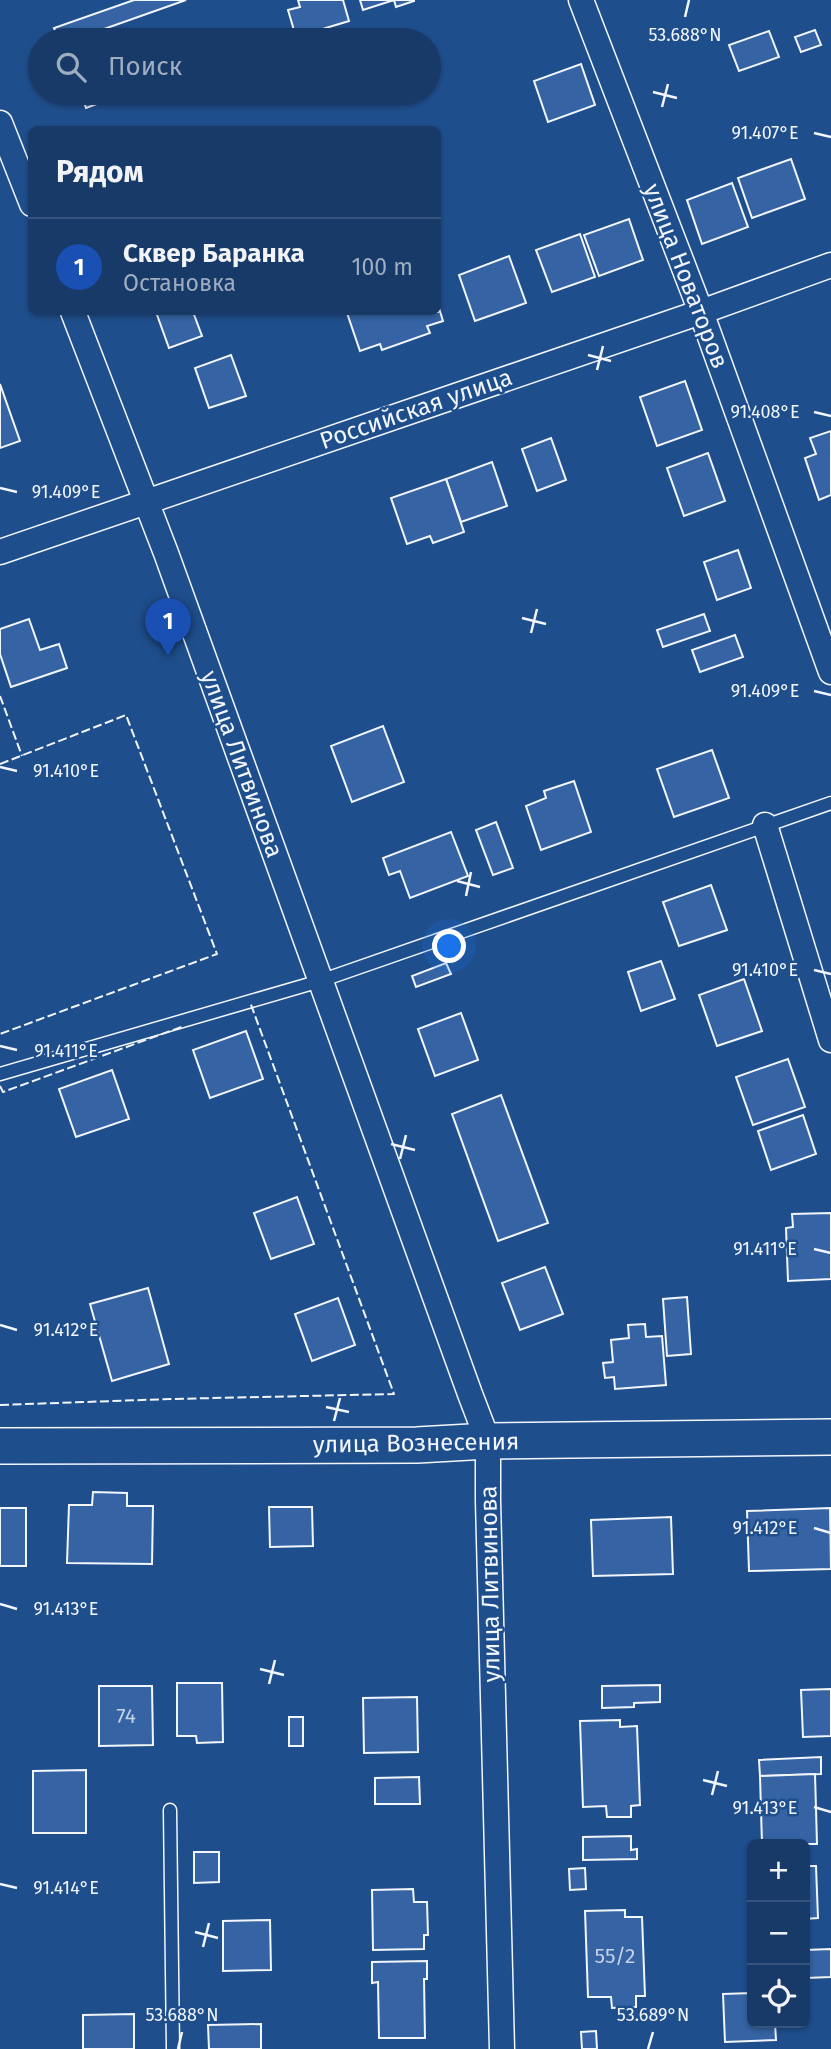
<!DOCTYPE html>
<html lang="ru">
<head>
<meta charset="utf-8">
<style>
	body { margin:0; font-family:"Fira Sans",sans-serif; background:#20416f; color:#f1f3f6 }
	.controls { position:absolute; right:21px; bottom:21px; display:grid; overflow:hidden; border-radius:10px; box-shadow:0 2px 5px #0004 }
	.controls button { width:63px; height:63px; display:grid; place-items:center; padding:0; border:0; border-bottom:2px solid #36547d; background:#173a69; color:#f1f3f6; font:35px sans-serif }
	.you { position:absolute; left:450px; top:947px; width:24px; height:24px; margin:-18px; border:5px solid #fff; border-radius:50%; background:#1a73e8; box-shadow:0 0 0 10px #1a73e833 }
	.badge { display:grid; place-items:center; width:46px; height:46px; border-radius:50%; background:#ffb74d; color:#fff; font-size:23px; font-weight:700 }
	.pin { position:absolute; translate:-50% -58px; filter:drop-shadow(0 2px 4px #0008) }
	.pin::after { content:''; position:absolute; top:37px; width:24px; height:21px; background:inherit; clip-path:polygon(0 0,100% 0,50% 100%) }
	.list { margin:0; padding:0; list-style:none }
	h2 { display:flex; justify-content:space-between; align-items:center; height:91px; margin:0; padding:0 28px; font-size:30px }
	h2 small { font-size:23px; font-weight:400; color:#9eadc0 }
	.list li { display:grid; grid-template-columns:46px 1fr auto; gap:21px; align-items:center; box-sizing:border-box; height:98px; padding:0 28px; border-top:2px solid #36547d }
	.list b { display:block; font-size:26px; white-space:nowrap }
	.list p { margin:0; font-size:23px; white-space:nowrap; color:#9eadc0 }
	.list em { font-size:23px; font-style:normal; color:#9eadc0 }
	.icon { flex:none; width:38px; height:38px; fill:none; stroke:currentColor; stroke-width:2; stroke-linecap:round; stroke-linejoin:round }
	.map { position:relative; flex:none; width:831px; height:2049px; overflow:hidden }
	.search { position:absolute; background:#173a69; box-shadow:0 2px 5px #0004; left:28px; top:28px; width:413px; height:77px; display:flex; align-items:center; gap:18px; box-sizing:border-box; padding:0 24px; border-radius:38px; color:#9eadc0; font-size:26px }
	.panel { position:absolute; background:#173a69; box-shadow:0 2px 5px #0004; left:28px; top:126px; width:413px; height:189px; border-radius:10px }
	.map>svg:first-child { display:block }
</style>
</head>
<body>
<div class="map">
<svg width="831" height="2049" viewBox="0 0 831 2049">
	<rect width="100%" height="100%" fill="#1f4e8c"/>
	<g fill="#3563a3" stroke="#f2f6ff" stroke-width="2">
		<path d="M134 0H186L73 40H59L54 28Z"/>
		<path d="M298 0H343L349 21 296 37 288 10 300 7Z"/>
		<path d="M360 0H414V1L396 7 394 0 363 10Z"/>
		<path d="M815 30 821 45 801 52 795 37Z"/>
		<path d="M769 31 779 57 739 71 729 45Z"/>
		<path d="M581 64 595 105 548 122 534 81Z"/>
		<path d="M81 93H127L86 108Z"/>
		<path d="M791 159 805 199 752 218 738 178Z"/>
		<path d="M732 183 748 227 702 244 687 200Z"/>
		<path d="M629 219 643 260 599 276 584 235Z"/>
		<path d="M580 234 595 277 552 292 536 250Z"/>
		<path d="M509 256 526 303 475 321 459 275Z"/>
		<path d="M438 305 443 321 427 326 430 333 382 350 380 344 360 351 347 313 352 312H438Z"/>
		<path d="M156 312H193L202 336 169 348Z"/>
		<path d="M231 355 246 396 209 408 195 368Z"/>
		<path d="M685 381 702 430 657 446 640 397Z"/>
		<path d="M0 384 20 441 0 448Z"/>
		<path d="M831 431V495L819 500 805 458 816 454 810 438Z"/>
		<path d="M551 438 566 480 537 491 522 449Z"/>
		<path d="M708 453 725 501 684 516 667 468Z"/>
		<path d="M492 462 507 506 461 522 446 479Z"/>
		<path d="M446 479 464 532 433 543 430 536 407 544 391 498Z"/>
		<path d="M738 550 751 588 717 600 704 562Z"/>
		<path d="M704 614 710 631 663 647 657 630Z"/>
		<path d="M29 619 40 650 59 644 67 668 11 687 0 654V629Z"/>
		<path d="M735 635 743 657 700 672 692 650Z"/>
		<path d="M383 726 404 782 352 802 331 746Z"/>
		<path d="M712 750 729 798 674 817 657 769Z"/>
		<path d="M574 781 591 832 541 850 526 806 546 798 544 791Z"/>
		<path d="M496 822 513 868 493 875 476 830Z"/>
		<path d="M451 832 468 876 410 898 400 871 389 875 383 858Z"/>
		<path d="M711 885 727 930 679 946 663 902Z"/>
		<path d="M661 961 675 999 641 1011 628 972Z"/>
		<path d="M446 963 451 974 416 987 412 976Z"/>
		<path d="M744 979 762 1031 717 1046 699 995Z"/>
		<path d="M461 1013 478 1060 435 1076 418 1029Z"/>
		<path d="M246 1031 263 1079 210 1098 193 1050Z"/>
		<path d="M788 1059 805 1107 753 1125 736 1077Z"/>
		<path d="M112 1070 129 1119 76 1137 59 1089Z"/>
		<path d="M501 1095 548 1223 498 1241 452 1114Z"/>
		<path d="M803 1115 816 1154 771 1170 758 1131Z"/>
		<path d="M297 1197 314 1244 271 1259 254 1213Z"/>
		<path d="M831 1213V1279L788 1281 786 1228 793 1227 792 1214Z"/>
		<path d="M545 1267 563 1314 520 1330 502 1283Z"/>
		<path d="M148 1288 169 1364 112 1381 90 1304Z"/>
		<path d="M687 1297 691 1354 667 1356 663 1299Z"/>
		<path d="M338 1298 355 1345 312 1361 295 1314Z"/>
		<path d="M645 1324 646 1337 662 1336 666 1385 615 1389 614 1377 605 1378 603 1363 613 1362 611 1340 629 1338 628 1325Z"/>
		<path d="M93 1492 127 1493V1506H153L152 1564 67 1563 69 1505H92Z"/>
		<path d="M269 1507H312L313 1546 270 1547Z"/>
		<rect x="0" y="1508" width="26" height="58"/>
		<path d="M830 1508 831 1569 749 1571 747 1511Z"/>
		<path d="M671 1517 673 1574 593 1576 591 1520Z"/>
		<path d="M177 1683H222L223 1742 197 1743 196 1736H177Z"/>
		<path d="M660 1685V1702L634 1703V1707L602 1708V1686Z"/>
		<path d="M99 1686H152L153 1745 99 1746Z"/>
		<path d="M831 1689V1736L803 1737 801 1690Z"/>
		<path d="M417 1697 418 1752 364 1753 363 1698Z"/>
		<rect x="289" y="1717" width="14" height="29"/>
		<path d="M620 1720V1727L637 1726 640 1805 631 1806V1817H607L606 1806 583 1807 580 1721Z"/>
		<path d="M821 1757V1774L760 1776 759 1760Z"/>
		<path d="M86 1770V1833H33V1771Z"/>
		<path d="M815 1774 817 1844H762L760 1776Z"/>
		<path d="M419 1777 420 1804H375V1778Z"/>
		<path d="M631 1836V1850L637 1849V1859L583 1860V1837Z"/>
		<path d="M194 1852H219V1882L194 1883Z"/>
		<path d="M805 1866H816L818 1918 805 1919Z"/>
		<path d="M585 1868 586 1889 570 1890 569 1869Z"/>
		<path d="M413 1889 414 1902H427L428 1935H424V1949L373 1950 372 1890Z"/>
		<path d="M625 1910V1917H642L645 1996H636V2007L612 2008 611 1997H588L585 1911Z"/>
		<path d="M270 1920 271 1970 223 1971V1921Z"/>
		<path d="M831 1949V1977L806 1978 805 1950Z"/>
		<path d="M427 1961V1979H424L425 2038H379L378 1982 372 1983V1962Z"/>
		<path d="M752 1993V2023H775L776 2040 725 2042 723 1994Z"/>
		<path d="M134 2014V2049H83V2015Z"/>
		<path d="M261 2024V2049H209L208 2025Z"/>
		<path d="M596 2031 597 2049H582L581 2032Z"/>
	</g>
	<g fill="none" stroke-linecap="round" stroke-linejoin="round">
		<g stroke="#f2f6ff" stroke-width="15">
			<g id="lane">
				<path d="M0 1074 320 981 831 803"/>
				<path d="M170 1810 173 2049"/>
			</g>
		</g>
		<g stroke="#f2f6ff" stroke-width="27">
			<g id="street">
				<path d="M581 0 701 312 831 672"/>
				<path d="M0 123 32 204"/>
				<path d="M73 312 166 553 470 1394 488 1441V1501L502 2049"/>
				<path d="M0 552 701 312 831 265"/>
				<path d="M765 825 831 1040"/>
			</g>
		</g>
		<g stroke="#f2f6ff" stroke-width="38">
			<path id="secondary" d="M0 1446 417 1445 488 1441 831 1437"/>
		</g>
		<use href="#lane" stroke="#1f4e8c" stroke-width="12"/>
		<use href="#street" stroke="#1f4e8c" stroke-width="24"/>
		<use href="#secondary" stroke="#1f4e8c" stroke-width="35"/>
		<g stroke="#f2f6ff" stroke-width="2" stroke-dasharray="9 3.5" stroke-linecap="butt">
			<path d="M0 696 22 756"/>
			<path d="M0 764 126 715 217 954 0 1034"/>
			<path d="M0 1086 3 1092 184 1026"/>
			<path d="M0 1405 171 1399 394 1394 250 1002"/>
		</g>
	</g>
	<path fill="none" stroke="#f2f6ff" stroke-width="2.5" d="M685 17 689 0M653 92 677 98M662 107 668 84M814 133 831 137M588 355 611 361M597 370 603 346M814 412 831 416M0 488 17 492M522 618 546 624M531 633 537 609M814 691 831 695M0 767 17 771M457 881 480 887M466 896 471 872M814 970 831 974M0 1046 17 1050M391 1144 415 1150M400 1159 406 1135M814 1249 831 1253M0 1325 17 1330M326 1407 349 1412M334 1421 340 1398M814 1528 831 1533M0 1604 17 1609M260 1669 284 1675M269 1684 275 1660M703 1780 727 1786M712 1795 718 1771M814 1807 831 1812M0 1884 17 1888M195 1932 218 1938M203 1947 209 1923M178 2049 182 2032M648 2049 653 2032"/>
	<g text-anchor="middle" stroke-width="5" stroke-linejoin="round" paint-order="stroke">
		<g font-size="21" fill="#c3d1e8">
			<text x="126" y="1723">74</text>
			<text x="615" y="1963">55/2</text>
		</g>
		<g font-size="24" fill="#f2f6ff" stroke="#1f4e8c">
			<text transform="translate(686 276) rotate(69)" y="8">улица Новаторов</text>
			<text transform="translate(416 409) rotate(-19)" y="8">Российская улица</text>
			<text transform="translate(242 764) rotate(70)" y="8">улица Литвинова</text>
			<text transform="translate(416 1443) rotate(-1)" y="8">улица Вознесения</text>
			<text transform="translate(490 1584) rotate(-91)" y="8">улица Литвинова</text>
		</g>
	</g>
	<g font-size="18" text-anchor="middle" fill="#f2f6ff" stroke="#1f4e8c" stroke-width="5" stroke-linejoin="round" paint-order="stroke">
		<text x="685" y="41">53.688°N</text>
		<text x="765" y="139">91.407°E</text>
		<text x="765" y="418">91.408°E</text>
		<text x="66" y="498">91.409°E</text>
		<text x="765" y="697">91.409°E</text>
		<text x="66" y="777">91.410°E</text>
		<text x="765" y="976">91.410°E</text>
		<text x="66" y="1057">91.411°E</text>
		<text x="765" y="1255">91.411°E</text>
		<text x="66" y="1336">91.412°E</text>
		<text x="765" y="1534">91.412°E</text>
		<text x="66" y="1615">91.413°E</text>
		<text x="765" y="1814">91.413°E</text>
		<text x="66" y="1894">91.414°E</text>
		<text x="182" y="2021">53.688°N</text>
		<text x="653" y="2021">53.689°N</text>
	</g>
</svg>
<div class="controls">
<button>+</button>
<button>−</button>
<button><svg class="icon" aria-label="locate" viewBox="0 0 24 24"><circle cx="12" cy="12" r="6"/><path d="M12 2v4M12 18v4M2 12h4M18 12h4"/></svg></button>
</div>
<div class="you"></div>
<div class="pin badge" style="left:168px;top:656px;background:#1a4fb4">1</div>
<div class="search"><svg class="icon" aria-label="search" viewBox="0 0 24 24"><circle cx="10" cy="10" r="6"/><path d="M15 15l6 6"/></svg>Поиск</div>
<section class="panel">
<h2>Рядом<small></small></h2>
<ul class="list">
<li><span class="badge" style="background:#1a4fb4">1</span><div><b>Сквер Баранка</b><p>Остановка</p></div><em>100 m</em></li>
</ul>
</section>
</div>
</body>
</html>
